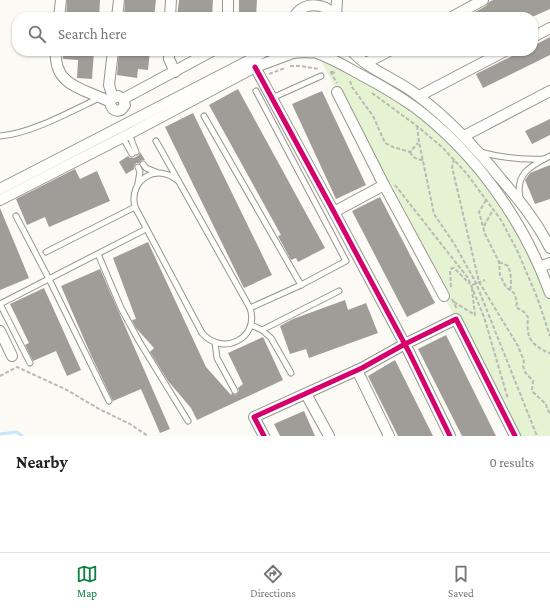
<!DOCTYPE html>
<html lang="en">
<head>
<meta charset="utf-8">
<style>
	body { margin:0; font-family:"Crimson Pro",serif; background:#f6f6f6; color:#222 }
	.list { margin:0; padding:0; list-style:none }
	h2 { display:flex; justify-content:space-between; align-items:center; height:52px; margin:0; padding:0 16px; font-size:17px }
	h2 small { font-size:13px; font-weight:400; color:#767676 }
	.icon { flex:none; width:22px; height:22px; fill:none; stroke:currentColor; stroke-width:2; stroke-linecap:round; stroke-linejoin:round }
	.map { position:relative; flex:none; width:550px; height:436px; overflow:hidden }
	.search { position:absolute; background:#fff; box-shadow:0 1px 3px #0004; left:12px; right:12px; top:12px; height:44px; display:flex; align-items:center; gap:10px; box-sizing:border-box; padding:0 14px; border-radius:16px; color:#767676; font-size:15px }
	.sheet { height:116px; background:#fff }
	nav { display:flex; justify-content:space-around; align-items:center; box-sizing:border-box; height:56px; border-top:1px solid #e0e0e0; background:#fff; font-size:11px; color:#767676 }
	nav a { display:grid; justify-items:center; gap:2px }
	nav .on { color:#0b8043 }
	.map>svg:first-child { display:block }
</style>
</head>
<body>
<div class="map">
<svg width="550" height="436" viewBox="0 0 550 436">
	<rect width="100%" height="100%" fill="#fcfaf4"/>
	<path fill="#e6f3d2" d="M317 53 414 107 491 185 550 293V436H515L444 296Z"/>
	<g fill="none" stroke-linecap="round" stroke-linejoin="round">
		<path stroke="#c7e8fa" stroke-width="3" d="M0 434 17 432 22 436"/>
	</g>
	<g fill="#a09d99">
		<path d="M67 0H100L99 17H66Z"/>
		<path d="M125 0H156L154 17H124Z"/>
		<path d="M179 0H213L212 17H177Z"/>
		<path d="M239 0H257L256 17H239Z"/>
		<path d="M493 0H550V9L532 17H466L486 6 489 2Z"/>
		<path d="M550 37V55L483 88 476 74 522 51H533V46Z"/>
		<path d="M63 51H94L92 79 77 78 78 60 63 59Z"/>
		<path d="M119 51H150L148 70 138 69 137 78 117 75Z"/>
		<path d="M238 89 325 248 298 262 296 258 291 260 278 236 281 235 209 105Z"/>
		<path d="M322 91 366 185 336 199 292 104Z"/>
		<path d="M193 113 272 275 244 288 165 127Z"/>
		<path d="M550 119V135L532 144 525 131Z"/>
		<path d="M140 152 145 160H142L139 163H136L134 166V169L126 174 119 162 128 156 130 158H134L139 155Z"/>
		<path d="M550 165V199L535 204 525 180 530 173Z"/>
		<path d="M75 169 80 179 97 171 110 201 49 227 45 217 27 225 16 199Z"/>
		<path d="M380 197 435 303 407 317 352 211Z"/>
		<path d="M0 208 29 278 0 290Z"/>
		<path d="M148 242 206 367 231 395 232 393 235 395 237 394 239 391 238 388 243 384 228 353 263 337 283 380 197 420 191 408 168 381 150 352 154 348 136 328 132 320 136 319 113 258Z"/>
		<path d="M100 269 170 429 160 433 141 389 113 401 91 355 61 286Z"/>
		<path d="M44 288 81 370 67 376 56 351 33 361 25 345 29 343 10 304Z"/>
		<path d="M345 300 348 310 366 303 378 333 309 358 306 349 290 354 280 326 293 319Z"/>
		<path d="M446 335 493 430 496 436H462L418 349Z"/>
		<path d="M395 360 433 436H398L368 376Z"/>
		<path d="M304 411 315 436H280L274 424Z"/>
	</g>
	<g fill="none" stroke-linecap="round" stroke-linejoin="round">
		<g stroke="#969592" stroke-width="7">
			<g id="lane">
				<path d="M272 98 321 76"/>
				<path d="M204 116 301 285"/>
				<path d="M129 134 136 152"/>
				<path d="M0 136C30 134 72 111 99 98"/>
				<path d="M123 138 132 154"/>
				<path d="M156 141 250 308C260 338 223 357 202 333L135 207C128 180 157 162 178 181"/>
				<path d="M480 152C502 158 522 160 544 159"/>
				<path d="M143 164 146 168 156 172"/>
				<path d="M138 183 140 172 138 167"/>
				<path d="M520 198C515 173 531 166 550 156"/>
				<path d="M16 216 49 279 109 401"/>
				<path d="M46 252 135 207"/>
				<path d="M98 254 121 308 139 341 188 421"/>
				<path d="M0 304 146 229"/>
				<path d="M0 304 30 363"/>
				<path d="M250 308 301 285 346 261 256 91"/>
				<path d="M251 325 262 330 271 338 291 373"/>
				<path d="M262 330 339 291"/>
				<path d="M215 343 217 358 235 391"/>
			</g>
		</g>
		<g stroke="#969592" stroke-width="12">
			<g id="street">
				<path d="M59 17 61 0"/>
				<path d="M117 17 119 0"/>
				<path d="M170 17 171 0"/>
				<path d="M228 17V0"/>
				<path d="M294 17C304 1 325 2 336 17"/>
				<path d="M336 17 337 0"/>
				<path d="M452 17 483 0"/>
				<path d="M533 37 550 28"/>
				<path d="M56 51C53 87 86 89 110 102 111 109 115 112 121 110L125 105 123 99 118 96 113 98 110 102"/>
				<path d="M169 51V59L175 72"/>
				<path d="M352 51C368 70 397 79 417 95 449 119 476 148 501 179 520 201 537 222 550 248"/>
				<path d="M317 53C334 59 348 68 363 76 380 85 397 95 413 106 475 152 524 221 550 293"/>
				<path d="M366 63 389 51"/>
				<path d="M255 67 334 212 409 352 450 436"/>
				<path d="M337 92 384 185 444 296"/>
				<path d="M419 96 505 51"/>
				<path d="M113 98 109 85 113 51"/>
				<path d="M123 99 212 51"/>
				<path d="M464 136 550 91"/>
				<path d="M0 189 252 59 265 51"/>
				<path d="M0 200 129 134 255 67 293 53C304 51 314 54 324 51"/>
				<path d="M334 212 384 185"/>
				<path d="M540 266 545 265 550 263"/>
				<path d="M0 331 12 356"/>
				<path d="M357 370 389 436"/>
				<path d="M306 394 329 436"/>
				<path d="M264 436 254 417 362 368 405 344 456 319 515 436"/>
			</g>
		</g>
		<g stroke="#b9b9b8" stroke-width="2" stroke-dasharray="4 2" stroke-linecap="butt">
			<path d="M290 66H300L319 69"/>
			<path d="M335 73 330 71 337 83"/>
			<path d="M269 74 285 68"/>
			<path d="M350 81 352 87 373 116 385 143 393 147 410 152 418 143"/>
			<path d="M372 93 417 126 443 148 467 174 501 220 517 250 537 297 550 336"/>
			<path d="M417 126 419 142 434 214 455 245 476 283 537 436"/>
			<path d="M410 152C413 157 416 160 423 160"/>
			<path d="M454 159 452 167 479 282 518 346 524 361 523 366 525 372 533 381 532 390 533 392 546 404 547 409 550 413"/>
			<path d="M395 185 468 278 484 317 508 399"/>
			<path d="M486 200 479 212 485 234 499 262 500 275 506 287 514 293 517 302 516 307 524 312 528 317C527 331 527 339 538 347 542 349 545 352 550 353"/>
			<path d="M484 226 493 210"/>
			<path d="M499 262 508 266C511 272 512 283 510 290"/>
			<path d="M472 285 485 280"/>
			<path d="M451 287 450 270 452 268H454L470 284"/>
			<path d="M452 299 457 309"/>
			<path d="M454 302 475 315 472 289"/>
			<path d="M0 376 17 367 67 390 99 409 130 424 148 436"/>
		</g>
		<use href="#lane" stroke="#fffefd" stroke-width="5"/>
		<use href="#street" stroke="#fffefd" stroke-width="10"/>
		<g stroke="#fff" stroke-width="8">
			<g id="cycleway">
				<path d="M255 67 334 212 409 352 450 436"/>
				<path d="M264 436 254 417 362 368 405 344 456 319 515 436"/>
			</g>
		</g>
		<use href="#cycleway" stroke="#d6006c" stroke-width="5"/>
	</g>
</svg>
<div class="search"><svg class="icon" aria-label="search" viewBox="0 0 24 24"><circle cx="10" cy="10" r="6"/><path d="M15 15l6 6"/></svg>Search here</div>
</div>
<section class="sheet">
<h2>Nearby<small>0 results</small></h2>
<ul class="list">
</ul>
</section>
<nav>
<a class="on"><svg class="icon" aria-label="map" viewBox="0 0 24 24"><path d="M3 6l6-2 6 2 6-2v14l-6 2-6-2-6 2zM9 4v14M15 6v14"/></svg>Map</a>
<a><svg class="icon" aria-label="directions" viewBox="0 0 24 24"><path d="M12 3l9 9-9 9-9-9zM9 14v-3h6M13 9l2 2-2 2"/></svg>Directions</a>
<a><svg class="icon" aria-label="saved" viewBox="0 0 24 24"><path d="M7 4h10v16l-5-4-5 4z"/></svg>Saved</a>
</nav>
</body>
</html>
